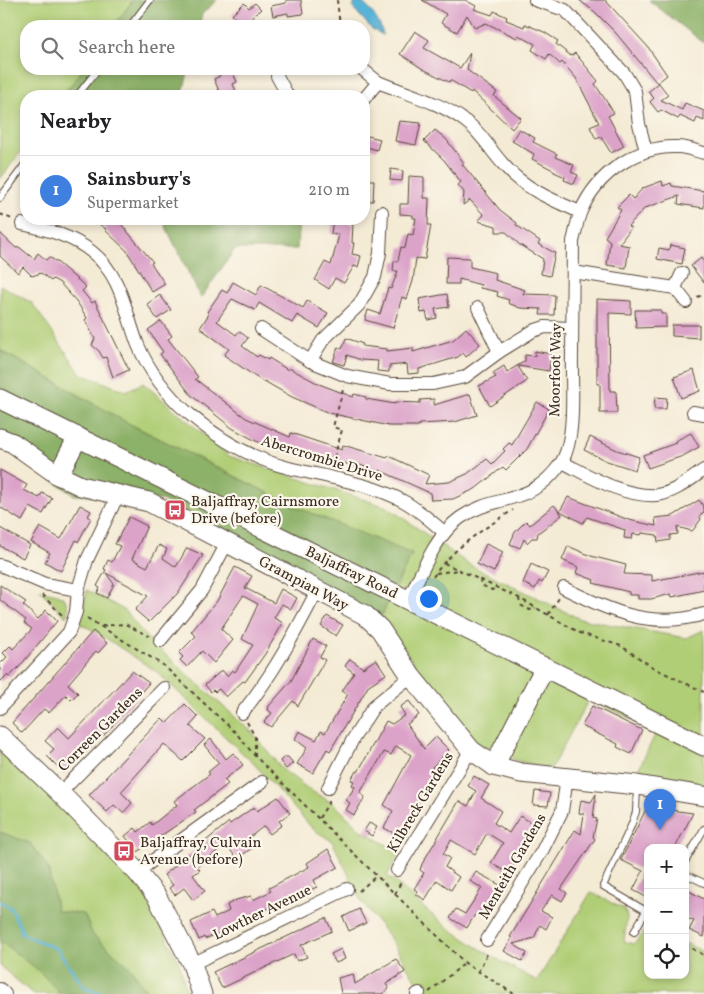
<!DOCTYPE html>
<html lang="en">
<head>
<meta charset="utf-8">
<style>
	body { margin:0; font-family:Vollkorn,serif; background:#f2f2f2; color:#202124 }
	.controls { position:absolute; right:15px; bottom:15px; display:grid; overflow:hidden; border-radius:10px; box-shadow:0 2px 8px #0003 }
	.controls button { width:45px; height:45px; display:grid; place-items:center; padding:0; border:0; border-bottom:1px solid #e0e0e0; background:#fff; color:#202124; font:25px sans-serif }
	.you { position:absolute; left:428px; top:598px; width:18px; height:18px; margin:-12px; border:4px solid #fff; border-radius:50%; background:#1a73e8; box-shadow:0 0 0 8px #1a73e833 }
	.badge { display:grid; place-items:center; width:32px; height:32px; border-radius:50%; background:#111827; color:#fff; font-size:16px; font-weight:700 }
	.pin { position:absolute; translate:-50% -41px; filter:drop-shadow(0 1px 2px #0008) }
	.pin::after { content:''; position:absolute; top:26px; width:18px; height:15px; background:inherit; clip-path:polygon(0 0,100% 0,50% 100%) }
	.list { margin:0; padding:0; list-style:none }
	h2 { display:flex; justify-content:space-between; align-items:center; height:65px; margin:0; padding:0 20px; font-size:21px }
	h2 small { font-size:16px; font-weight:400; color:#757577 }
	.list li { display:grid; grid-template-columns:32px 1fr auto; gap:15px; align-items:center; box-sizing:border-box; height:70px; padding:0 20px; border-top:1px solid #e0e0e0 }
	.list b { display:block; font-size:19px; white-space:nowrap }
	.list p { margin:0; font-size:16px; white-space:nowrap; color:#757577 }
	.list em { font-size:16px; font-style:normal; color:#757577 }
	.icon { flex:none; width:28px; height:28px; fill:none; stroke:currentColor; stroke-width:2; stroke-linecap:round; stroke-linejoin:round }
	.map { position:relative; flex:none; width:704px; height:994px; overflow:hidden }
	.search { position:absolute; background:#fff; box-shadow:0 2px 8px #0003; left:20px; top:20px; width:350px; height:55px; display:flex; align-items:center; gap:12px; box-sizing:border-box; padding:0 18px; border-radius:20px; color:#757577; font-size:19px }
	.panel { position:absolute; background:#fff; box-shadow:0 2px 8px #0003; left:20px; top:90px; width:350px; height:135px; border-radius:20px }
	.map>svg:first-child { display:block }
</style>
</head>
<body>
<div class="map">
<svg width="704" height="994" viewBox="0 0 704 994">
	<rect width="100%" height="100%" fill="#fbf7ec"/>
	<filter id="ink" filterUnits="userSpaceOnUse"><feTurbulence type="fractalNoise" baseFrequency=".02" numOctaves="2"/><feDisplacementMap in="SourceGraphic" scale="10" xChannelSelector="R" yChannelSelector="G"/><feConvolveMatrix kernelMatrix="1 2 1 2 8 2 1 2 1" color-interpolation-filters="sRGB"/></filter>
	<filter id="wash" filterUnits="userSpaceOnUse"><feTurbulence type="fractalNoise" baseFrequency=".0096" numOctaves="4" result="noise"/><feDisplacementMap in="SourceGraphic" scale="20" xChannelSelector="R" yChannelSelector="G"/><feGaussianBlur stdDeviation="1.12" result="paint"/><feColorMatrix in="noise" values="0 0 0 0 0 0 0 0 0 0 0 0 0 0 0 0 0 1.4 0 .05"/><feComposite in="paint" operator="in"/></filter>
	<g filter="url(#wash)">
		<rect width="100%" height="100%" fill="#f4ebd5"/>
		<g fill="#b0ce76" stroke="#767c4a">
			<path d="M0 0H133L114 26H26V69H83L62 96H26V145L0 179Z"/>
			<path d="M0 285 32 303 81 374 126 391 143 383 229 456 387 507 470 565 580 619 686 638 704 630V790L634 778 657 731 589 699 551 769 521 762 477 743 392 635 381 617 411 554 294 506 126 422 0 350Z"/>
			<path d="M40 590 57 594 65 599 68 609 66 617Z"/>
			<path d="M87 590 124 610 147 638 254 734 282 769 311 791 333 803 362 831 400 852 387 876C405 888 419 905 436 918 467 943 502 962 537 981L591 892 625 910 627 917 624 941 633 944 648 929V975H685V943L704 952V994H430L412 975 390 938 362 902 332 841 314 830 255 765 157 672 95 631 80 624Z"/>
			<path d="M0 745 139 881 180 965 187 994H33L0 966Z"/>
		</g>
		<g fill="#8cb167" stroke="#646e42">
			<path d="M133 0H217L202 14 199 26H114Z"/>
			<path d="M649 0H704V43L651 2Z"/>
			<path d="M83 69H189L182 96H62Z"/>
			<path d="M160 219H299L297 249H235L201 298 164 223Z"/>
			<path d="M0 350 126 422 294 506 412 554 381 617 162 500 74 495 0 443Z"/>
			<path d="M0 832 30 843 48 868 57 911 84 914 93 935 130 967 149 994H61L39 971 0 941Z"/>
		</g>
		<path fill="#59b3d7" stroke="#4a6e7a" d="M356 0C367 2 381 23 383 35L372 29 353 8Z"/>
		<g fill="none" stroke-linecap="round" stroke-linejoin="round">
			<path stroke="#59b3d7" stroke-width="3" d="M0 902 11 908 23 934 57 949 85 988 105 994"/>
		</g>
		<g id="blocks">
			<g fill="#dca3c9">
				<path d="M286 0H301L303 14 288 16V13L273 16 271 6 286 3Z"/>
				<path d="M422 0H465L476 6 474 9 492 15 494 11 507 17 506 20 524 27 525 24 544 32 558 41 556 44 571 56 575 53 598 81 595 84 614 113 608 116 624 146 611 153 601 137 596 139 590 127 599 123 576 78 562 62 560 64 549 54 546 59 532 50 535 44 518 35 517 38 486 23 475 28 467 15 457 32 441 23 446 14Z"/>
				<path d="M579 0H605L648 47 667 75 657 83 615 32 595 12Z"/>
				<path d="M244 3 249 8 255 3 261 9 243 26 232 15Z"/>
				<path d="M415 31 429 40 424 48 460 68 470 53 467 70 497 92 494 96 521 118 512 129 472 91 471 93 450 80 449 82 423 69 400 54Z"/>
				<path d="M231 69 237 82 233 84 238 96H221L214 79 220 76 219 73Z"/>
				<path d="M659 83 668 95 661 100 682 110 685 103 704 111V121L697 118 695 123 680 116 678 119 661 110 658 112 650 102 654 98 648 92Z"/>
				<path d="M399 121 421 123 416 145 395 141Z"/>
				<path d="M519 129 535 138 533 142 557 154 555 157 574 165 571 172 578 175 574 184 564 180 565 177 554 172 555 171 532 159 534 154 512 141Z"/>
				<path d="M435 130 446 139 464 163 462 164 500 210 517 223 516 225 540 241 538 244 555 253 550 276 541 274 543 259 520 245 506 232H496V226L478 221 484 215 470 200 463 205 464 192 458 185 461 182 444 160 424 141Z"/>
				<path d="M368 136 380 139 377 150 364 146V138L367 139Z"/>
				<path d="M391 169 403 171 402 181 390 180Z"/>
				<path d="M409 176 424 177V198H429L428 225H431L425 259 416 258 413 281 407 299 402 297 393 328 365 320 368 310 380 314 388 288 391 289 398 271H393L394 261H398L401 247 405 248 408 234 413 235 416 218H413V215L400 214V204H408Z"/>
				<path d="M364 180H374L373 201H364Z"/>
				<path d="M662 181 663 186 671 183 672 186 704 191V208L678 204 679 196 645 208 628 226 631 228 619 244 629 246 626 268 607 265 610 241 605 237 621 210 617 207 629 195 633 199 643 188Z"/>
				<path d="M92 219H115L121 224 153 262 151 263 165 284 152 292 127 251 105 230 106 229Z"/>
				<path d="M333 219H349V224H353L352 243H354L352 254 361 256 358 267 354 266 344 283 335 278 329 289 315 280 325 262 331 265 339 235 331 234Z"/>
				<path d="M0 233 16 248 19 247 34 259 38 253 46 260 49 257 57 262 86 287 82 291 92 303 95 301 129 370 113 377 106 357 103 358 99 351 92 345 95 339 85 320 87 318 77 302 60 283 53 279 51 281 41 273 32 276 23 267 18 273 0 256Z"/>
				<path d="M670 245 685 248 682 264 657 259 659 248 669 250Z"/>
				<path d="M447 257 470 258V267L496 273 495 280 525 290 523 294 555 295 554 315H540L541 309 520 308 508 303 509 300 497 296 498 292 480 288 481 285 459 279V284H446Z"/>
				<path d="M701 258 704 262V283L691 266Z"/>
				<path d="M233 282 256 295 261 285 303 308 307 301 328 313 319 328 297 315 292 323 259 303 255 310 232 299 217 321 236 335 239 331 248 338 242 346 257 357 259 355 268 360 269 358 288 370 289 368 319 384 353 397 354 394 366 397V399L395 404V402L420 403V400L434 399V405L470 394 477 415 455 422 419 424V426H389L329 413 292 397 264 381 263 382 224 355 229 349 200 328 209 314 207 312 222 290 227 293Z"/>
				<path d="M447 294 449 307 435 309 437 318 428 320 426 312 421 313 419 299Z"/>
				<path d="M160 295 171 310 157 319 147 304Z"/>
				<path d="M597 299 631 301V314L609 313 610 391H616L617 413H600V384H597Z"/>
				<path d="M635 310H661V314H666V327L636 328Z"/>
				<path d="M161 321 172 336 168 339 198 377 195 379 246 418 290 437 291 433 342 450 343 445 387 458 389 456 429 475 425 484 449 482 467 474 487 459 492 464 505 451 503 449 509 443 512 445 537 402 549 409 527 449 506 470 503 467 475 489 453 499 431 500 430 493 379 470V472L357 464 356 467 329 458 328 462 280 448 279 450 256 441 232 428 191 395 160 354 163 352 148 330Z"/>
				<path d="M672 325H699V338L672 336Z"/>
				<path d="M466 328 480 344 466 357 463 353 458 357 419 369V373L408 374 407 364 389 366V372L377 371 378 361 361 360 347 355 344 365 333 362 338 347 342 349 346 338 363 344 362 346 387 349V351L413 348V352L453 340Z"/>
				<path d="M535 351 551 354 549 371 518 366 527 381 490 406 479 386 496 377 493 373 504 366 507 372 525 361V355L535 356Z"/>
				<path d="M694 370 700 391 681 398 674 377Z"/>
				<path d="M655 397 667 398 666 409H654Z"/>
				<path d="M691 433 699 447 683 456 648 468 643 455 676 443 675 441Z"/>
				<path d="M590 437 617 450 639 457 635 470 607 461 584 450Z"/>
				<path d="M0 470 27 485 24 490 39 498 42 493 52 498 43 514 30 507 22 521 0 507Z"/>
				<path d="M568 497 629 520 656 526 655 518 673 516 699 500 704 507V513L699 516 701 519 694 529 692 531 677 527 678 534 670 535V540L658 542 657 535 642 533 641 535 633 534 632 539 624 538 625 530 587 517 583 523 560 511Z"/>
				<path d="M80 505 91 511 88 516 91 518 78 542 76 540 61 571 45 562 50 553 31 542 40 527 61 539Z"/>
				<path d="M554 505 562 515 538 533 537 538H532L527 543 524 539 520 548 510 544 515 532 526 521 530 525Z"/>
				<path d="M129 517 147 526 132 559 147 567 159 545 167 549 163 558 176 567 187 548 203 555 178 593 149 622 135 610 148 596 106 573 114 584 107 598 97 593 100 588 97 586 106 570 104 569 108 560 112 562 120 546 115 544Z"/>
				<path d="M0 528 30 545 23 558 0 546Z"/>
				<path d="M486 544 503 552 494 572 477 564Z"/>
				<path d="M568 546 591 556 626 565 624 574 652 575V581L704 571V590L672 597 671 594 651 599H638V595H629V592L593 583 594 580 576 573 578 567 562 560Z"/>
				<path d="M531 564 548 572 542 583 539 581 535 589 523 583Z"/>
				<path d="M235 567 252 576 245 588 274 603 281 589 297 598 291 609 282 604 274 618 283 623 265 654 245 682 243 681 226 697 219 689 215 692 213 690 211 692 205 685 222 670 227 676 232 670 235 672 253 645 242 639 258 604 243 596 221 629 233 640 214 663 202 651 187 667 180 660 183 657 179 653 196 636 191 632 217 601Z"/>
				<path d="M0 585 26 602 23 605 38 619 46 610 57 621 20 666 9 677 7 675 0 682V664L7 657 3 653 10 646 13 649 32 629 24 623 26 620 0 600Z"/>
				<path d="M327 616 343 625 336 636 321 626Z"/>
				<path d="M93 631 107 643 98 653 96 651 68 684 78 693 71 700 66 695 49 713 44 709 22 733 12 723Z"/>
				<path d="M313 639 326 646 320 657 325 660 298 706 293 701 271 727 264 722 272 713 268 710 269 706 291 681Z"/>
				<path d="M350 659 363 668 376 659 386 674 369 685 330 751 327 749 313 773 297 764 307 748 295 739 299 731 316 740 321 731 325 733 348 694 342 691 354 673 345 666Z"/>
				<path d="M132 671 149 683 107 732 64 773 47 756 54 749 45 741 58 727 69 738Z"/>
				<path d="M409 701 419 715 407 724 424 749 436 737 449 750 432 767 437 770 399 836 384 828 393 811 384 805 411 755 396 746 391 755 384 752 360 793 365 797 354 815 346 810 350 803 346 800 355 787 352 785 354 781 351 780 356 771 358 772 386 721 392 724 405 715 400 707Z"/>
				<path d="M185 704 198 717 190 726 205 739 183 761 164 744 121 792 132 803 123 813 114 805 107 812 89 795 162 718 167 723Z"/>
				<path d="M592 706 642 730 631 754 617 747 618 744 582 726Z"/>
				<path d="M211 739 226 759 233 753 243 765 224 780 228 784 194 810 196 812 137 852 125 836 135 828 138 832 150 822 152 825 177 805 174 801 210 774 208 772 219 763 204 745Z"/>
				<path d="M284 757H288L293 763 286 769 280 761Z"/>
				<path d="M474 776 489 785 481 798 501 811 494 823 509 833 520 816 537 826 508 873 491 863 503 843 487 833 475 854 451 840 443 854 450 858 445 867 459 877 451 890 437 880 425 900 416 894 418 891 414 889 424 873 420 870 422 864 459 801 468 806 476 791 468 786Z"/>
				<path d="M535 791 550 793 548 806 533 805Z"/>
				<path d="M596 794 593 818 597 819 593 837 595 839 561 889 567 893 562 901 552 895 541 911 552 917 546 929 540 925 534 938 513 944 527 953 522 961 504 951 512 938 510 937 575 830 581 834 584 814 579 813 581 800 591 802Z"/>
				<path d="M278 797 290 813 279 821 282 825 270 834 264 826 250 837 256 845 237 859 226 844 197 867 200 870 193 875 205 891 193 900 184 888 175 895 169 888 173 885 164 875 229 822 230 824 254 807 257 811Z"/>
				<path d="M647 807 693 813 675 848H648V898L633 890 643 871 621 860Z"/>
				<path d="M369 823 377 827 372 836 364 831Z"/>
				<path d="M328 849 338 867 314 880 317 887 280 902 236 926 205 939 204 937 199 940 191 922 212 912 215 918 229 911 227 905 236 900 251 896 253 900 271 891 269 888 309 867 307 863Z"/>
				<path d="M476 872 500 885 482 913 479 911 474 916 467 928 450 918 456 909 465 914 482 888 470 881Z"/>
				<path d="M685 889 704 899V937L689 930 694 921 685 917Z"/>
				<path d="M359 909 366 923 349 931 343 917Z"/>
				<path d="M326 918 332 931 301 945 307 957 297 961 294 954 222 988 213 972Z"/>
				<path d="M341 949 345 959 336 963 331 954Z"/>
				<path d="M396 959 405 972 386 984 389 989 382 994H340L341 993 338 978 353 974 355 984Z"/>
			</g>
		</g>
	</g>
	<g filter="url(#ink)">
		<use href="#blocks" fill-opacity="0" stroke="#574739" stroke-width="1"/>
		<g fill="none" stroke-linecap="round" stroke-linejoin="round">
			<g stroke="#574739" stroke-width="8">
				<g id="lane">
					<path d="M130 26 150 0"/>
					<path d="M77 96 98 69"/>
					<path d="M0 198 26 163"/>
					<path d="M637 787 636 812 631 826 603 886 648 912"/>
					<path d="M685 862 704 829"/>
					<path d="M685 874 704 883"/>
					<path d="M634 932 646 911"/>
				</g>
			</g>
			<g stroke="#574739" stroke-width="14">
				<g id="street">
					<path d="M535 0 565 10 624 73 635 91 639 124 646 151"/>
					<path d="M278 69 277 76 288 96"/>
					<path d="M362 69 378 82 364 99"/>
					<path d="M378 82C407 94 440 102 465 121 481 132 490 150 503 164 523 188 552 200 580 212"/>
					<path d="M22 224C47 230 71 235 92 252 122 276 125 312 138 345 148 369 167 395 187 412 216 437 252 459 289 468 326 477 371 483 405 502 419 510 432 522 444 532"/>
					<path d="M573 272 675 288 686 302"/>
					<path d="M675 288 682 273"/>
					<path d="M478 308 499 352"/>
					<path d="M261 329 310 361 347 376 390 384H433L465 377 499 352 533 331 545 327 572 328"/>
					<path d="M310 361 323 340 359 305 375 277 380 253 382 212"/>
					<path d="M693 412 704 414"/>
					<path d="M562 462C590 476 623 497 656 495 673 494 691 479 704 470"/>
					<path d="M0 565 45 584 78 590"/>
					<path d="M564 588C610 611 651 630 704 614"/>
					<path d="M408 600C422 572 435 536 460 518 496 493 531 507 561 463 577 438 571 383 572 354 572 316 573 279 573 241 576 231 577 220 581 211 597 174 637 145 678 147 686 147 696 151 704 153"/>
					<path d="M160 641 202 590 227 543"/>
					<path d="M0 708 69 632 76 612 78 590 87 560 119 493"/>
					<path d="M242 713C273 675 295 633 318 589"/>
					<path d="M328 788 353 739 374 706 411 676"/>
					<path d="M60 793 164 688"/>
					<path d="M397 870 471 750"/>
					<path d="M137 872 262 782"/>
					<path d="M487 940 542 851 562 811 567 778"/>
					<path d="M192 964 347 889"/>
					<path d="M0 989 5 994"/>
					<path d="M417 994 419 993"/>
				</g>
			</g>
			<g stroke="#574739" stroke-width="21">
				<g id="secondary">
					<path d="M0 399 704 746"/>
					<path d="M0 438 13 443 58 475 81 486 149 502 365 615 380 629 411 676 471 750 494 766 521 773 637 785 704 796"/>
					<path d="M58 475 78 437"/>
					<path d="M0 736 60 793 137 872 157 897 192 964 202 994"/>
					<path d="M494 766 545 667"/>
				</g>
			</g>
			<g stroke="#574739" stroke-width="2" stroke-dasharray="4 4" stroke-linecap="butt">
				<path d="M337 0 340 26"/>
				<path d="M0 214 12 219"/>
				<path d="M697 297 704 295"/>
				<path d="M332 465 342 430 333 427 344 386"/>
				<path d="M444 563 519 598 580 633 621 646 654 668 704 692"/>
				<path d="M436 573 461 570"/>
				<path d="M433 577C452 548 484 529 513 510"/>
				<path d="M480 579 481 585 492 590 496 588"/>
				<path d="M42 595 62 615"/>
				<path d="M519 598 520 605 530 610 536 608"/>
				<path d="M548 615 559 598"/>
				<path d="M87 618 163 665 236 733 255 756 465 963 514 994"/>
				<path d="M102 626 125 624 149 636"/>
				<path d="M247 722 255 737V756"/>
				<path d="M319 818 331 799"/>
				<path d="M359 891 375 877"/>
				<path d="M395 894 402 880"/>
				<path d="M685 945 704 955"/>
				<path d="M478 972 488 952"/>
				<path d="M429 992 465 963"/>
			</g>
			<use href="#lane" stroke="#fff" stroke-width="6"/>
			<use href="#street" stroke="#fff" stroke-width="12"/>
			<use href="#secondary" stroke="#fff" stroke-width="19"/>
		</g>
	</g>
	<defs>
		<g id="bus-square" transform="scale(1.125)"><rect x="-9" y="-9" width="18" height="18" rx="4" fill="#d1495b" stroke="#fbf7ec"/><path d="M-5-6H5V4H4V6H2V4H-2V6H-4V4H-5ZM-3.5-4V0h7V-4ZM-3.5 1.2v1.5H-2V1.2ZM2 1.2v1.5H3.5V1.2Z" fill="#fff"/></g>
	</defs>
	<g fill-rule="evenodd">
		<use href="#bus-square" x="175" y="510"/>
		<use href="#bus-square" x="124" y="851"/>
	</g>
	<g text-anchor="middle" stroke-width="4.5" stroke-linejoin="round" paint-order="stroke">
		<g font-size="15" fill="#3b2a1e" stroke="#fbf7ec">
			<text transform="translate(555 370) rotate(-89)" y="5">Moorfoot Way</text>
			<text transform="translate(322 458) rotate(17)" y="5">Abercrombie Drive</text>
			<text transform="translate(352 572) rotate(26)" y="5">Baljaffray Road</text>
			<text transform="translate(304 583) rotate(28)" y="5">Grampian Way</text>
			<text transform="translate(100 729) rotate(-45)" y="5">Correen Gardens</text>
			<text transform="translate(420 802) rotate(-59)" y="5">Kilbreck Gardens</text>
			<text transform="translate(512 866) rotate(-60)" y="5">Menteith Gardens</text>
			<text transform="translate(262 912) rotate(-26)" y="5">Lowther Avenue</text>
		</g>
		<g font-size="15" fill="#3b2a1e" stroke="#fbf7ec" text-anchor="start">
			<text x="191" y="506">Baljaffray, Cairnsmore<tspan x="191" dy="17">Drive (before)</tspan></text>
			<text x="140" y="847">Baljaffray, Culvain<tspan x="140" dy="17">Avenue (before)</tspan></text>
		</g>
	</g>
</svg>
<div class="controls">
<button>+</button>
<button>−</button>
<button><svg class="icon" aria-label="locate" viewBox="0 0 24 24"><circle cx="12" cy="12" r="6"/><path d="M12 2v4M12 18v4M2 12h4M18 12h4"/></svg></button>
</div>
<div class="you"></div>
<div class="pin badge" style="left:660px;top:830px;background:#3f7fe0">1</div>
<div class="search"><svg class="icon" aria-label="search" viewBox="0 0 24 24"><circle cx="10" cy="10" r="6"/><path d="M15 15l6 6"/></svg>Search here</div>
<section class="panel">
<h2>Nearby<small></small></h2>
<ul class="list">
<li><span class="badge" style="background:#3f7fe0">1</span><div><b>Sainsbury's</b><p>Supermarket</p></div><em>210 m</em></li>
</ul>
</section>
</div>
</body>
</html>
